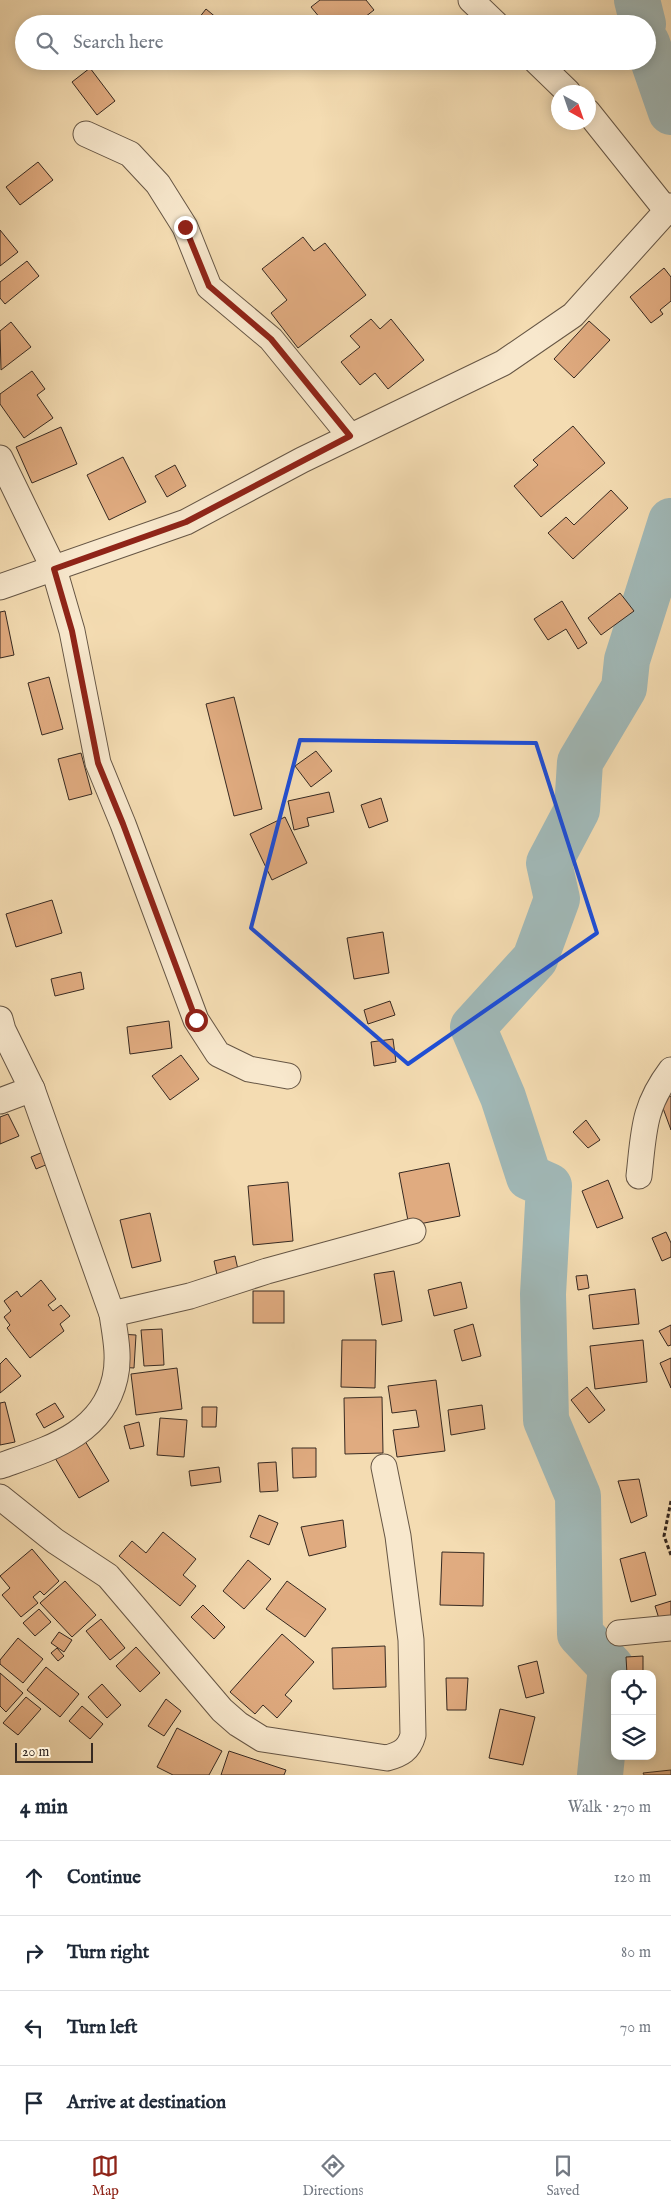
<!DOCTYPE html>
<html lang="en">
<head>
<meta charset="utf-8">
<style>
	body { margin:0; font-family:"IM FELL English",serif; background:#f6f6f7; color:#1f2937 }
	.controls { position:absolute; right:15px; bottom:15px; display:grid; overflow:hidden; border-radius:10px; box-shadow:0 2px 12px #0003 }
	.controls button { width:45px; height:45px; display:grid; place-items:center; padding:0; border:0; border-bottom:1px solid #e0e1e3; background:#fff; color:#1f2937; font:25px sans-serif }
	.compass { position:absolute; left:551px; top:85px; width:45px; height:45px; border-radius:50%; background:#fff; box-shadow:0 2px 12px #0003; rotate:140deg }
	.scale { position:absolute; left:15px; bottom:12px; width:78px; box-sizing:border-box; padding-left:5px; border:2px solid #362921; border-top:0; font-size:14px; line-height:18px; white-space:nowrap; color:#362921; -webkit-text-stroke:4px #f8e8cd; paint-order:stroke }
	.stop { position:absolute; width:15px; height:15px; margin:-11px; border:4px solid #8f2418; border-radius:50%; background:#fff }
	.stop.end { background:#8f2418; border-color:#fff; box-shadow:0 1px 5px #0008 }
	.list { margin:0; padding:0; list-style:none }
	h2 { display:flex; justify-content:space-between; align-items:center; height:65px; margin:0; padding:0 20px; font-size:21px }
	h2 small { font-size:16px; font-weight:400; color:#747a83 }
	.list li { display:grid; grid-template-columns:32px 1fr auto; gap:15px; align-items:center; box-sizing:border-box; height:75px; padding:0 20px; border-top:1px solid #e0e1e3 }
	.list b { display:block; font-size:19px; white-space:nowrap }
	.list em { font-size:16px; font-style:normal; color:#747a83 }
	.icon { flex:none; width:28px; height:28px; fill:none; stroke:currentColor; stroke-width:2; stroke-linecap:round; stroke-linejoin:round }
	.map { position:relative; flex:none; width:671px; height:1775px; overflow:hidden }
	.search { position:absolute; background:#fff; box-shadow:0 2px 12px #0003; left:15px; right:15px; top:15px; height:55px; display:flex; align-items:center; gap:12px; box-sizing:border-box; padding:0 18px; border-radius:28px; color:#747a83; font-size:19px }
	.sheet { height:365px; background:#fff }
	nav { display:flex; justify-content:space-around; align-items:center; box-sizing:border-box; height:70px; border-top:1px solid #e0e1e3; background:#fff; font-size:14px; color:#747a83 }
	nav a { display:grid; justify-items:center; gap:2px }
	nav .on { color:#8f2418 }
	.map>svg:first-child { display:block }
</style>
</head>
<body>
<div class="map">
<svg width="671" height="1775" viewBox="0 0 671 1775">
	<rect width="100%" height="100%" fill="#f4dcb2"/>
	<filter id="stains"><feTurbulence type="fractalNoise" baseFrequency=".004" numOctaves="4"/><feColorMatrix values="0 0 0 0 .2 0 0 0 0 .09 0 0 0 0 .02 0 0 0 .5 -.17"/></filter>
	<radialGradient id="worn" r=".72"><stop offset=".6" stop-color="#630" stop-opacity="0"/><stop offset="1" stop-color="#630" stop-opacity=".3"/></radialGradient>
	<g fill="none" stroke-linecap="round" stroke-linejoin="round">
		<g stroke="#a1b9b8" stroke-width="46">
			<path d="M637 0 643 24"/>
			<path d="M647 43 671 112"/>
			<path d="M600 1775 611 1667 580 1634 578 1496 546 1420 543 1294 549 1186 529 1177 503 1097 473 1027 535 959 557 899 549 863 577 810 580 762 624 688 627 660 671 521"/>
		</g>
	</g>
	<g fill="#e0ab80" stroke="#362921">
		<path d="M320 0H366L374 10 356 24H325L311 7Z"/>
		<path d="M206 9 224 24 195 23Z"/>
		<path d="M90 68 115 101 97 115 72 82Z"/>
		<path d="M38 162 53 180 20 205 6 187Z"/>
		<path d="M0 230 18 252 0 266Z"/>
		<path d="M303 237 314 251 325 243 366 295 298 348 271 313 287 300 262 269Z"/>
		<path d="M27 261 39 276 5 304 0 298V282Z"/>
		<path d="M664 268 671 277V301L660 310 663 314 651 323 630 297Z"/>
		<path d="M371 319 380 329 391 319 424 360 388 389 375 373 360 385 341 362 360 347 350 336Z"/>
		<path d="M589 321 610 340 574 378 554 359Z"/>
		<path d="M11 322 31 347 1 370 0 331Z"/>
		<path d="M32 371 45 389 37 395 53 418 24 438 0 404V394Z"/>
		<path d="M573 426 605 463 541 517 514 486 538 465 533 460Z"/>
		<path d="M61 427 77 464 32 483 16 447Z"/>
		<path d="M123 457 146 502 109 520 87 475Z"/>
		<path d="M175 465 186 486 167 497 155 476Z"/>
		<path d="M611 490 628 508 573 559 548 533 566 517 574 525Z"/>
		<path d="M620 593 634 611 601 635 588 618Z"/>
		<path d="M562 601 587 643 578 649 566 629 548 640 534 619Z"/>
		<path d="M5 611 14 655 0 658V612Z"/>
		<path d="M49 677 63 729 42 735 28 683Z"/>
		<path d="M234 697 262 809 234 816 206 704Z"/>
		<path d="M316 751 332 771 311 787 295 766Z"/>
		<path d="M81 753 92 794 69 800 58 759Z"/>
		<path d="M329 792 334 812 307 818 309 826 294 830 288 801Z"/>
		<path d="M381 798 388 821 369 828 361 805Z"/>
		<path d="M285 817 307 863 272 880 250 834Z"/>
		<path d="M52 900 62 933 16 947 6 914Z"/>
		<path d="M383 932 389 973 354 979 347 938Z"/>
		<path d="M81 972 84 989 55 996 51 979Z"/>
		<path d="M390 1001 395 1015 368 1024 364 1010Z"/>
		<path d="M169 1021 172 1048 130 1054 127 1027Z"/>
		<path d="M393 1039 396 1062 374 1066 371 1042Z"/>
		<path d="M181 1055 199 1079 170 1100 152 1076Z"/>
		<path d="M671 1096V1130L660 1100Z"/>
		<path d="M8 1114 19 1136 0 1144V1117Z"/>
		<path d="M586 1120 600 1140 588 1148 573 1132Z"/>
		<path d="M43 1152 48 1164 36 1169 31 1157Z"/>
		<path d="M449 1163 460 1216 409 1226 399 1173Z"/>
		<path d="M608 1180 623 1218 597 1228 582 1191Z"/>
		<path d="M288 1182 293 1241 253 1245 248 1186Z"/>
		<path d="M150 1213 161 1261 132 1268 120 1220Z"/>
		<path d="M666 1232 671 1243V1257L662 1261 652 1238Z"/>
		<path d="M235 1256 239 1274 218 1279 214 1261Z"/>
		<path d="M394 1271 402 1321 382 1325 374 1274Z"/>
		<path d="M587 1275 589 1288 578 1290 576 1276Z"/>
		<path d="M41 1280 56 1299 48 1305 53 1311 61 1305 70 1316 60 1324 64 1331 30 1358 7 1328 10 1325 4 1317 11 1311 4 1301 17 1291 21 1297Z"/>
		<path d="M461 1282 467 1308 434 1316 428 1290Z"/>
		<path d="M635 1289 639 1324 593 1329 589 1295Z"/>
		<rect x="253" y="1291" width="31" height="32"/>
		<path d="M473 1324 481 1356 462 1361 454 1330Z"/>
		<path d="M671 1325V1345L668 1346 659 1331Z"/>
		<path d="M162 1329 164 1365 144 1366 141 1330Z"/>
		<path d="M119 1334 136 1335 134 1368 118 1367Z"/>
		<path d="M342 1340H376L375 1388 341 1387Z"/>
		<path d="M643 1340 647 1382 595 1389 590 1346Z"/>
		<path d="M6 1358 21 1376 0 1393V1364Z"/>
		<path d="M671 1358V1388L660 1363Z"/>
		<path d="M177 1368 182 1409 136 1415 131 1374Z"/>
		<path d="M436 1380 445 1451 397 1457 393 1430 419 1427 416 1410 392 1413 388 1386Z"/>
		<path d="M587 1387 605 1410 589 1423 571 1400Z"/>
		<path d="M382 1397 383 1453 345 1454 344 1398Z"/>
		<path d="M5 1402 15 1442 0 1445V1403Z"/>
		<path d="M55 1403 64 1417 44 1428 36 1414Z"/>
		<path d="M482 1405 485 1429 451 1435 448 1410Z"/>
		<path d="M202 1407H217L216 1427H202Z"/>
		<path d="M160 1418 187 1420 184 1457 157 1455Z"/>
		<path d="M139 1422 144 1446 130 1449 124 1426Z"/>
		<path d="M85 1441 109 1481 79 1498 55 1458Z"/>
		<path d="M292 1448H316V1477L293 1478Z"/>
		<path d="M276 1462 278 1491 260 1492 258 1463Z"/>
		<path d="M219 1467 221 1482 191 1486 189 1471Z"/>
		<path d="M639 1479 647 1516 631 1523 618 1481Z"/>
		<path d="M259 1515 278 1523 269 1545 250 1537Z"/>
		<path d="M343 1520 346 1547 309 1556 301 1527Z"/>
		<path d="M163 1532 196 1559 183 1575 196 1586 180 1606 119 1556 132 1541 146 1553Z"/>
		<path d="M32 1549 59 1581 44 1595 40 1591 33 1597 38 1603 21 1617 2 1595 10 1588 0 1576Z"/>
		<path d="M442 1552 484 1553 483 1606 440 1605Z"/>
		<path d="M645 1552 656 1595 631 1602 620 1559Z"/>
		<path d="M248 1560 271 1579 244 1609 223 1591Z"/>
		<path d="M65 1581 96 1615 72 1637 40 1603Z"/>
		<path d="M287 1581 326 1609 305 1637 266 1609Z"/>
		<path d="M671 1601V1622L661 1625 655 1606Z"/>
		<path d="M203 1605 225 1627 214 1639 191 1617Z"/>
		<path d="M39 1609 51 1622 35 1636 23 1623Z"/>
		<path d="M101 1619 125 1648 110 1660 86 1631Z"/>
		<path d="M59 1632 72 1640 64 1652 51 1643Z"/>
		<path d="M282 1634 314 1662 285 1695 292 1701 277 1718 263 1705 255 1714 230 1692Z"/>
		<path d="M18 1638 43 1659 23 1683 0 1664V1660Z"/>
		<path d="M385 1646 386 1687 333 1689 332 1648Z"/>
		<path d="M136 1647 160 1673 140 1692 116 1666Z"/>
		<path d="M57 1648 64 1656 58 1661 51 1653Z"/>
		<path d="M643 1656V1674H627L626 1657Z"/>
		<path d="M537 1661 544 1693 526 1698 518 1666Z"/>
		<path d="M46 1667 79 1694 60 1717 27 1690Z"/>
		<path d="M0 1673 23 1693 6 1712 0 1706Z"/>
		<path d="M446 1678H468L466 1710H447Z"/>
		<path d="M102 1684 121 1705 107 1718 88 1697Z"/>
		<path d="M26 1697 41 1709 18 1735 3 1723Z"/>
		<path d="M166 1699 181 1711 164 1736 148 1726Z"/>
		<path d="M82 1706 103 1724 90 1739 69 1721Z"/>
		<path d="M500 1709 535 1717 523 1765 489 1758Z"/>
		<path d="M177 1728 222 1751 209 1775H173L157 1767Z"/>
		<path d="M229 1751 286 1770 284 1775H221Z"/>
		<path d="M671 1770V1775H644L643 1773Z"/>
	</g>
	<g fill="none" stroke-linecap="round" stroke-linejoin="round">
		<g stroke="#665645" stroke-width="27">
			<g id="minor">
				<path d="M471 0 496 24"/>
				<path d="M536 61 568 92"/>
				<path d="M588 112 667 211"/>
				<path d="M86 134 130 154 158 184 185 227 209 287 271 339 350 436"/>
				<path d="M0 458 54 569 72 631 98 763 123 824 196 1020 218 1054 249 1069 288 1076"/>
				<path d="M0 587 186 522 302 460 503 363 573 315 671 206"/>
				<path d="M0 1019 3 1030 32 1089 0 1101"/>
				<path d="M639 1176C644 1131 643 1107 671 1070"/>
				<path d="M112 1314 190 1296 267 1271 413 1231"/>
				<path d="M0 1466C48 1449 102 1435 115 1378 120 1357 115 1334 112 1314L32 1089"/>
				<path d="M0 1497 55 1541 108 1576 222 1710 238 1724 262 1739 387 1758C401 1754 409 1750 413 1735L411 1640 398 1536 384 1467"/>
				<path d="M619 1633 671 1628"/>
			</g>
		</g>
		<path stroke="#362921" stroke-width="3" stroke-dasharray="4 2.5" stroke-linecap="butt" d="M671 1501 664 1536 671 1555"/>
		<use href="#minor" stroke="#f8e8cd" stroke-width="25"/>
	</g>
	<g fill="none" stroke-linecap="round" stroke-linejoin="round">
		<path stroke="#8f2418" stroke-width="6" d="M185 227 209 286 271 339 350 436 186 522 54 569 72 631 98 763 123 824 196 1020"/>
	</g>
	<path fill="none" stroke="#1d4ed8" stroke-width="4" stroke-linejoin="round" d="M300 740 536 743 597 933 408 1064 251 928Z"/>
	<rect width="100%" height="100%" filter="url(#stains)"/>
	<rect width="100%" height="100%" fill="url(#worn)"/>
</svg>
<div class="controls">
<button><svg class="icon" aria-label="locate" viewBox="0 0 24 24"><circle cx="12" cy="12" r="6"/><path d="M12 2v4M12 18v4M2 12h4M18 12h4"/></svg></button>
<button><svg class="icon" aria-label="layers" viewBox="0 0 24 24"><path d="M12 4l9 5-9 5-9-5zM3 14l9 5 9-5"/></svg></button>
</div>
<svg class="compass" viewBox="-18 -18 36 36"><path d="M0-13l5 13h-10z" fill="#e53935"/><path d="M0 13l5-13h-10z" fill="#747a83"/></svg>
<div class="scale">20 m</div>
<div class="stop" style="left:196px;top:1020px"></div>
<div class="stop end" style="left:185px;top:227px"></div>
<div class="search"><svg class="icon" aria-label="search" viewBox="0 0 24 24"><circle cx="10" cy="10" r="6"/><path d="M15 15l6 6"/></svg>Search here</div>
</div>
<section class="sheet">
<h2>4 min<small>Walk · 270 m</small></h2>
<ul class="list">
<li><svg class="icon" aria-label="ahead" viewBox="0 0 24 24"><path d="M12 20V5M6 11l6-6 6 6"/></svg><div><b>Continue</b></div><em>120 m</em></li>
<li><svg class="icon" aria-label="right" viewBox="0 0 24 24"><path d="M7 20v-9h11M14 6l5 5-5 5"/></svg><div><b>Turn right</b></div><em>80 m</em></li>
<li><svg class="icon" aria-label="left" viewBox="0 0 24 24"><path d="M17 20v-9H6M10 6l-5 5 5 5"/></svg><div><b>Turn left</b></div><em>70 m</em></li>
<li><svg class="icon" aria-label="arrive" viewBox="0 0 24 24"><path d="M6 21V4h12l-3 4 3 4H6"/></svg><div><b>Arrive at destination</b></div></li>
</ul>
</section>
<nav>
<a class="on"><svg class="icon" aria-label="map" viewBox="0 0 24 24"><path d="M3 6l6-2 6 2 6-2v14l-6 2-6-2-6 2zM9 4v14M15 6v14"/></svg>Map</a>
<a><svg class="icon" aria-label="directions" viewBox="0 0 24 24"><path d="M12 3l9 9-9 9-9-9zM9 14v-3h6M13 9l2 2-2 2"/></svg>Directions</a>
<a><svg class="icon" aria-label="saved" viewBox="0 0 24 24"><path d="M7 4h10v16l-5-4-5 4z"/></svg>Saved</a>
</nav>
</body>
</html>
